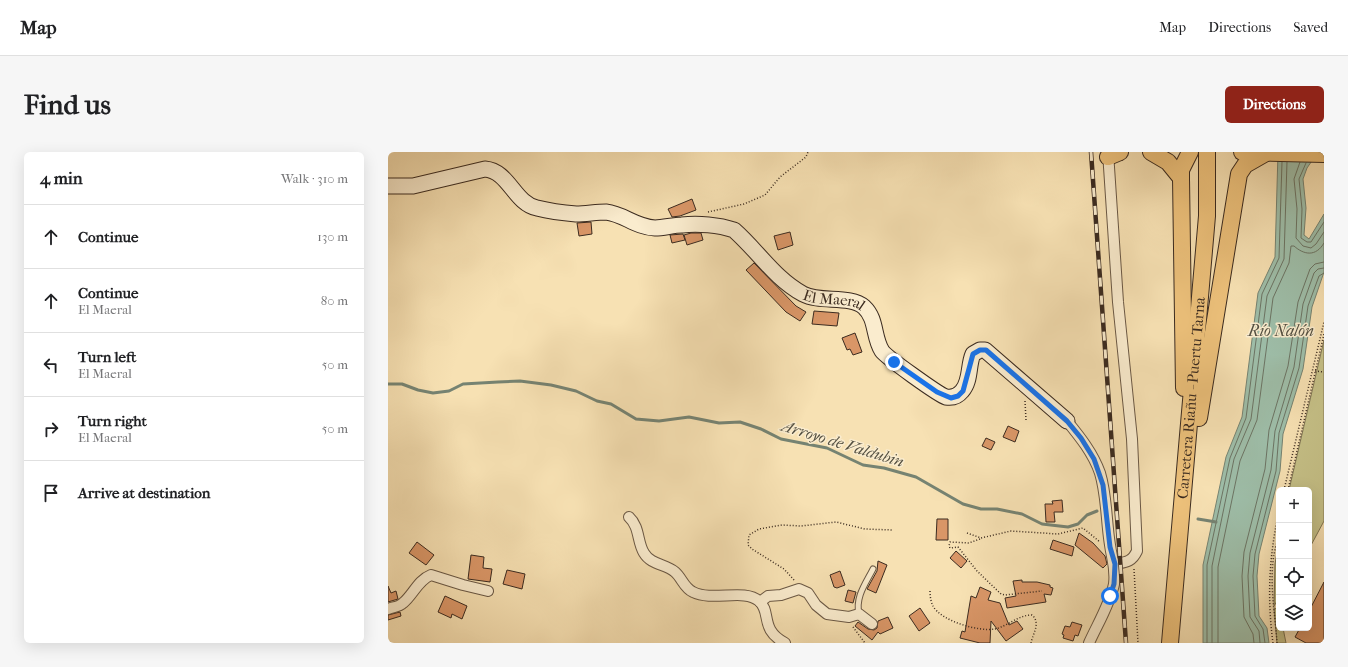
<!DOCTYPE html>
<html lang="en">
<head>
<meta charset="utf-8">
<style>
	body { margin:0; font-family:"IM FELL French Canon",serif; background:#f6f6f6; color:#202124 }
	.controls { position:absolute; right:12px; bottom:12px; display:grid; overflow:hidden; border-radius:6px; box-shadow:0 4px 16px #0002 }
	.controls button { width:36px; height:36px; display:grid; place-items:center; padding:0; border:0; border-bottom:1px solid #e0e0e0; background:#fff; color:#202124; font:20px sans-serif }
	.stop { position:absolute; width:12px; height:12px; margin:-9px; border:3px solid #1a73e8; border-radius:50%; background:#fff }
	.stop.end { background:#1a73e8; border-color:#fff; box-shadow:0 1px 4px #0008 }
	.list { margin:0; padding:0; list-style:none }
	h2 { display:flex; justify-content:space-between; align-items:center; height:52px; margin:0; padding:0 16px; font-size:17px }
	h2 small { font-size:13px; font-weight:400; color:#757577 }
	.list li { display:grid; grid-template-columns:26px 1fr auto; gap:12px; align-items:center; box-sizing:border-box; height:64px; padding:0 16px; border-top:1px solid #e0e0e0 }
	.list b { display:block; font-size:15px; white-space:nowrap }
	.list p { margin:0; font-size:13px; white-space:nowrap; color:#757577 }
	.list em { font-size:13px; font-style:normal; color:#757577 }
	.icon { flex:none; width:22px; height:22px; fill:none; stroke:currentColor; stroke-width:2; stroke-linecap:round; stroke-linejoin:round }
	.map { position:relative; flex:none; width:936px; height:491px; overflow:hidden; border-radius:6px }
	header { display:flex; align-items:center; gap:24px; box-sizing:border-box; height:56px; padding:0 20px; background:#fff; border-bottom:1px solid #e0e0e0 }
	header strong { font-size:19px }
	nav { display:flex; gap:22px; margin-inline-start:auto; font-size:14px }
	.intro { display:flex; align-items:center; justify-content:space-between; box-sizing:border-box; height:96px; padding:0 24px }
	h1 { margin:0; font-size:28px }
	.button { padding:10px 18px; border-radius:6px; background:#8f2418; color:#fff; font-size:14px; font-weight:700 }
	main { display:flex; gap:24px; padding:0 24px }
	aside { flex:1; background:#fff; border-radius:6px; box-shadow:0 4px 16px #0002 }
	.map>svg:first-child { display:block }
</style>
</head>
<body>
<header>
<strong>Map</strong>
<nav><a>Map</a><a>Directions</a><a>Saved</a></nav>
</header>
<div class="intro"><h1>Find us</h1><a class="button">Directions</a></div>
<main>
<aside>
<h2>4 min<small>Walk · 310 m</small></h2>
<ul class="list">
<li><svg class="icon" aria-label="ahead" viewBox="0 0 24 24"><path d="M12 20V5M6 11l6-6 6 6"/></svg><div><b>Continue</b></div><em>130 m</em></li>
<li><svg class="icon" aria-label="ahead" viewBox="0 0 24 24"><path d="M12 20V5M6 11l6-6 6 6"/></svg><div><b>Continue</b><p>El Maeral</p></div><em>80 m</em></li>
<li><svg class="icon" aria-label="left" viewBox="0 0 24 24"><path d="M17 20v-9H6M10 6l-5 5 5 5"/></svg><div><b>Turn left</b><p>El Maeral</p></div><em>50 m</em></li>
<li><svg class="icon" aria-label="right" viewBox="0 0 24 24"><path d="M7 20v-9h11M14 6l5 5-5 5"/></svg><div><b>Turn right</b><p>El Maeral</p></div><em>50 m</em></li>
<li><svg class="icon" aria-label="arrive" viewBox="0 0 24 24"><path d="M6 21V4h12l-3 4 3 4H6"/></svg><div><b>Arrive at destination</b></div></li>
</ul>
</aside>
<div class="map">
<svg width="936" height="491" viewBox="0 0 936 491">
	<rect width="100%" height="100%" fill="#f7e1b3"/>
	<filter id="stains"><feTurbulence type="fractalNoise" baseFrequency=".005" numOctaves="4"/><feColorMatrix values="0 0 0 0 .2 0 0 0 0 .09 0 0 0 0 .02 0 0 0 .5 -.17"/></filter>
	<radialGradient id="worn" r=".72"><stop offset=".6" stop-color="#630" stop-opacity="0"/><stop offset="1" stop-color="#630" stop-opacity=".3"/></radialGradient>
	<g fill="#c5c087" stroke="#807654">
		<path d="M936 188V369L921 397V338H901Z"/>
		<path d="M891 389V446L886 454 887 412Z"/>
		<path d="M886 456 891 458V476H895L898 491H889Z"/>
	</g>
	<path fill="#9ebea9" stroke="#768372" d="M890 0H930L919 16 915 27 918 56 916 83 921 87 936 62V120L924 155 915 217 895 282 892 319 871 402 869 424 871 464 879 476 881 491H815V413L838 305 854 265 870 141 887 105Z"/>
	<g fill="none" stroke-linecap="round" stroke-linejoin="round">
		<g stroke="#6c7464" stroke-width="1">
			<path d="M912 10 906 27 909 57 908 86 915 94 923 96 928 92 936 80"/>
			<path d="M918 11 911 27 914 57 913 86 919 90H923L936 70"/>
			<path d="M819 491V413L842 306 858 266 874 142 891 106 894 10"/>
			<path d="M824 491V414L846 307 863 267 879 144 896 107 899 10"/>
			<path d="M830 491V415L852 309 869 268 885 146 901 111 903 94H906C916 103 928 105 936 91"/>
			<path d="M866 491 865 482 856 465 854 424 856 400 877 317 881 278 900 214 910 150 922 117 927 112 936 110"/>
			<path d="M872 491 871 479 862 465 860 424 862 401 883 318 887 279 906 215 915 152 926 121 930 117 936 116"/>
			<path d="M877 491 875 477 867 464 865 424 867 402 888 319 891 281 911 216 920 154 931 124 936 121"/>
		</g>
		<g stroke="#768372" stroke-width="3">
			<path d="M0 232H14L30 238 45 241 61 239 75 232 110 230 132 229 163 233 188 239 209 249 223 252 248 267 271 269 301 265 331 271 352 270 373 277 393 287 439 296 475 313 496 316 528 325 575 352 593 357H609L634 362 654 372 680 375 690 372 699 363 709 359"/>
			<path d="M810 367 828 370"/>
		</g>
	</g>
	<g fill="#d99667" stroke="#3b2b20">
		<path d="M304 47 308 58 292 64 284 65 280 57Z"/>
		<path d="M203 70 204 82 191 84 189 71Z"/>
		<path d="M402 80 405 93 390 98 386 84Z"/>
		<path d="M303 81H313L315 88 299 93 296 83Z"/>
		<path d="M295 82 297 88 284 91 282 83Z"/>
		<path d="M366 111 408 154 418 160 412 169 398 160 358 118Z"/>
		<path d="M426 159 451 161 449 174 424 172Z"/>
		<path d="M467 181 474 200 465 203 462 197 459 198 454 186Z"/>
		<path d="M620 274 631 279 627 290 615 285Z"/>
		<path d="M598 286 607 290 603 298 594 294Z"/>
		<path d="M674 348 675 360H666L667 370H658L657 352H665L664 349Z"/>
		<path d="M549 367H560V388H548Z"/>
		<path d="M691 381 705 391 717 404 719 412 715 416 687 393Z"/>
		<path d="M665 388 686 395 684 404 662 397Z"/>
		<path d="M29 390 46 403 38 413 21 401Z"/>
		<path d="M568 399 579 409 573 416 562 406Z"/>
		<path d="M83 403 96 405 95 416 104 417 102 430 80 427Z"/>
		<path d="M490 409 499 413 488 441 479 437 489 419Z"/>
		<path d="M119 418 137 422 134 437 115 432Z"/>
		<path d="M452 419 457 433 449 436 446 435 442 423Z"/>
		<path d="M634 428V430H649L662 433V435L665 436 663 443 656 442 658 450 619 456 617 446 628 444 625 429Z"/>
		<path d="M936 430V491H918L907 485 912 476H921V459Z"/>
		<path d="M0 434 3 441 8 439 10 447 0 450Z"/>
		<path d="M592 435 603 440 600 448 612 451 621 473 629 469 635 477 618 489 603 469 602 491H592L572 486 574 479 577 480 583 444 588 446Z"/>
		<path d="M460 438 468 440 465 451 457 449Z"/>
		<path d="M57 444 79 454 74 467 64 462 63 466 50 460Z"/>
		<path d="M532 456 542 471 531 479 521 464Z"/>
		<path d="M12 460 13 464 0 468V463Z"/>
		<path d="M500 465 505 476 492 482 490 480 484 488 467 474 470 470 480 477 486 478 489 476 490 469Z"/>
		<path d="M684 470 694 473 690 484 687 483 685 489 675 486 676 483 674 482 677 474 682 475Z"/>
	</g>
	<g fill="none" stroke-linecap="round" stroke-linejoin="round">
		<g stroke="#6a5845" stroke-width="7">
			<path id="lane" d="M471 462C467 445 478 431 485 417"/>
		</g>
		<g stroke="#6a5845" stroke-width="12">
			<g id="street">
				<path d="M720 0 730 150 744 287 749 399C744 410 738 410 727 412"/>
				<path d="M679 269C692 285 705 301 712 321 719 344 718 369 722 393 724 408 728 416 726 432 722 452 709 473 701 491"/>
				<path d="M241 365C252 375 249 390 256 401 263 413 278 412 287 420 294 426 296 436 305 440 325 450 356 436 371 449 384 460 371 477 397 491"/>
				<path d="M372 450 380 444 393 443 411 437 420 441 428 453 439 462 461 465 471 462 484 472"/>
				<path d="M0 457C5 455 11 455 15 451 25 443 30 428 43 423L75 433 100 439"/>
			</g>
		</g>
		<g stroke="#3b2b20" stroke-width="17">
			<g id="secondary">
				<path id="s1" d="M0 34H25L97 17C121 19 126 51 149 56 161 59 176 61 188 62 198 62 208 60 218 60 236 62 247 75 267 76 276 76 285 73 294 73 310 71 331 73 346 78 369 98 387 127 415 142 432 151 462 143 476 155 489 167 485 185 494 199 498 205 551 243 558 245 564 246 570 244 574 239 583 229 580 213 585 202L592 198H597L679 269"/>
			</g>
		</g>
		<g stroke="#3b2b20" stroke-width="18">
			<g id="primary">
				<path d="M763 0 780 10 793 26"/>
				<path d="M854 0 936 2"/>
				<path d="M720 5 732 0"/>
				<path d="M796 236 793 26V18L802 0"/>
				<path d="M811 266 851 22 857 13 878 1"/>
				<path id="s2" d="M782 491 819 64V0"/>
			</g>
		</g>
		<g stroke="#3b2b20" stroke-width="1.5" stroke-dasharray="1 2" stroke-linecap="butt">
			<path d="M320 60 356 52 377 43 392 25 418 5 420 0"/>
			<path d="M927 219 936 220"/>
			<path d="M637 249 638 268"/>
			<path d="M896 338 936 170"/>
			<path d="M900 338 936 182"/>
			<path d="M579 381 593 386 623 379 670 382 695 376 712 390"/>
			<path d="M592 387 581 391 562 390 561 394 562 396 570 395 589 419 613 442 617 443 654 439"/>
			<path d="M746 417 750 491"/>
			<path d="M406 428 396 417 364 397 360 393 361 383 371 377 394 373 413 374 448 370 477 377 504 378"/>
			<path d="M542 439C542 445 543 450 545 454 553 469 591 480 607 477 620 474 630 463 644 463 653 471 645 481 643 491"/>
			<path d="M465 475 477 491"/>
			<path d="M885 491C879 447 881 403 891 360"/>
			<path d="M889 491C887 458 878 417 891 385"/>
		</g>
		<use href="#lane" stroke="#faecce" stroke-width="5"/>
		<use href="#street" stroke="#faecce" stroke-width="10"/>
		<use href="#secondary" stroke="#faecce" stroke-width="15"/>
		<use href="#primary" stroke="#ecc07a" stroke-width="16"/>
		<g stroke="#3b2b20" stroke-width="4.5">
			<path id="rail" d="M703 0 738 491"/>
		</g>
		<use href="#rail" stroke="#faecce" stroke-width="3" stroke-dasharray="9" stroke-linecap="butt"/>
	</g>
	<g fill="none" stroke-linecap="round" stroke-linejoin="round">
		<path stroke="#1a73e8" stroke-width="5" d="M506 210 549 240 563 246 570 244 575 239 585 202 592 198H598L679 269 693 286 706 307 715 333 722 395 727 412 726 432 722 444"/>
	</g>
	<g text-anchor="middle" stroke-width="3" stroke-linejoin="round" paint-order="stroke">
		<g font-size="15" fill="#3b2b20" stroke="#faecce">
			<text dy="5" stroke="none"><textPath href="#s1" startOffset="493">El Maeral</textPath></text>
			<text dy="5" stroke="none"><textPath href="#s2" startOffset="246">Carretera Riañu - Puertu Tarna</textPath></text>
		</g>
		<g font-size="16" font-style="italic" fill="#545042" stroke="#faecce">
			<text x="893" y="184">Río Nalón</text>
			<text transform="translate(455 291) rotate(17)" y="6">Arroyo de Valdubin</text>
		</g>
	</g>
	<rect width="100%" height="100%" filter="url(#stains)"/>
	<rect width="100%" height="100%" fill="url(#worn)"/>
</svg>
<div class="controls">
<button>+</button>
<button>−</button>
<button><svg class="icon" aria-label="locate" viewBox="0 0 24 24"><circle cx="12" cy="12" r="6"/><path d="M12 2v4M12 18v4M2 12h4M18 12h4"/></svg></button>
<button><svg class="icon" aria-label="layers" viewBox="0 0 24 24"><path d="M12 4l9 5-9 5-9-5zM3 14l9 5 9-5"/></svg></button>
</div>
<div class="stop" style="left:722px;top:444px"></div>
<div class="stop end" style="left:506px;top:210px"></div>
</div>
</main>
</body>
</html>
